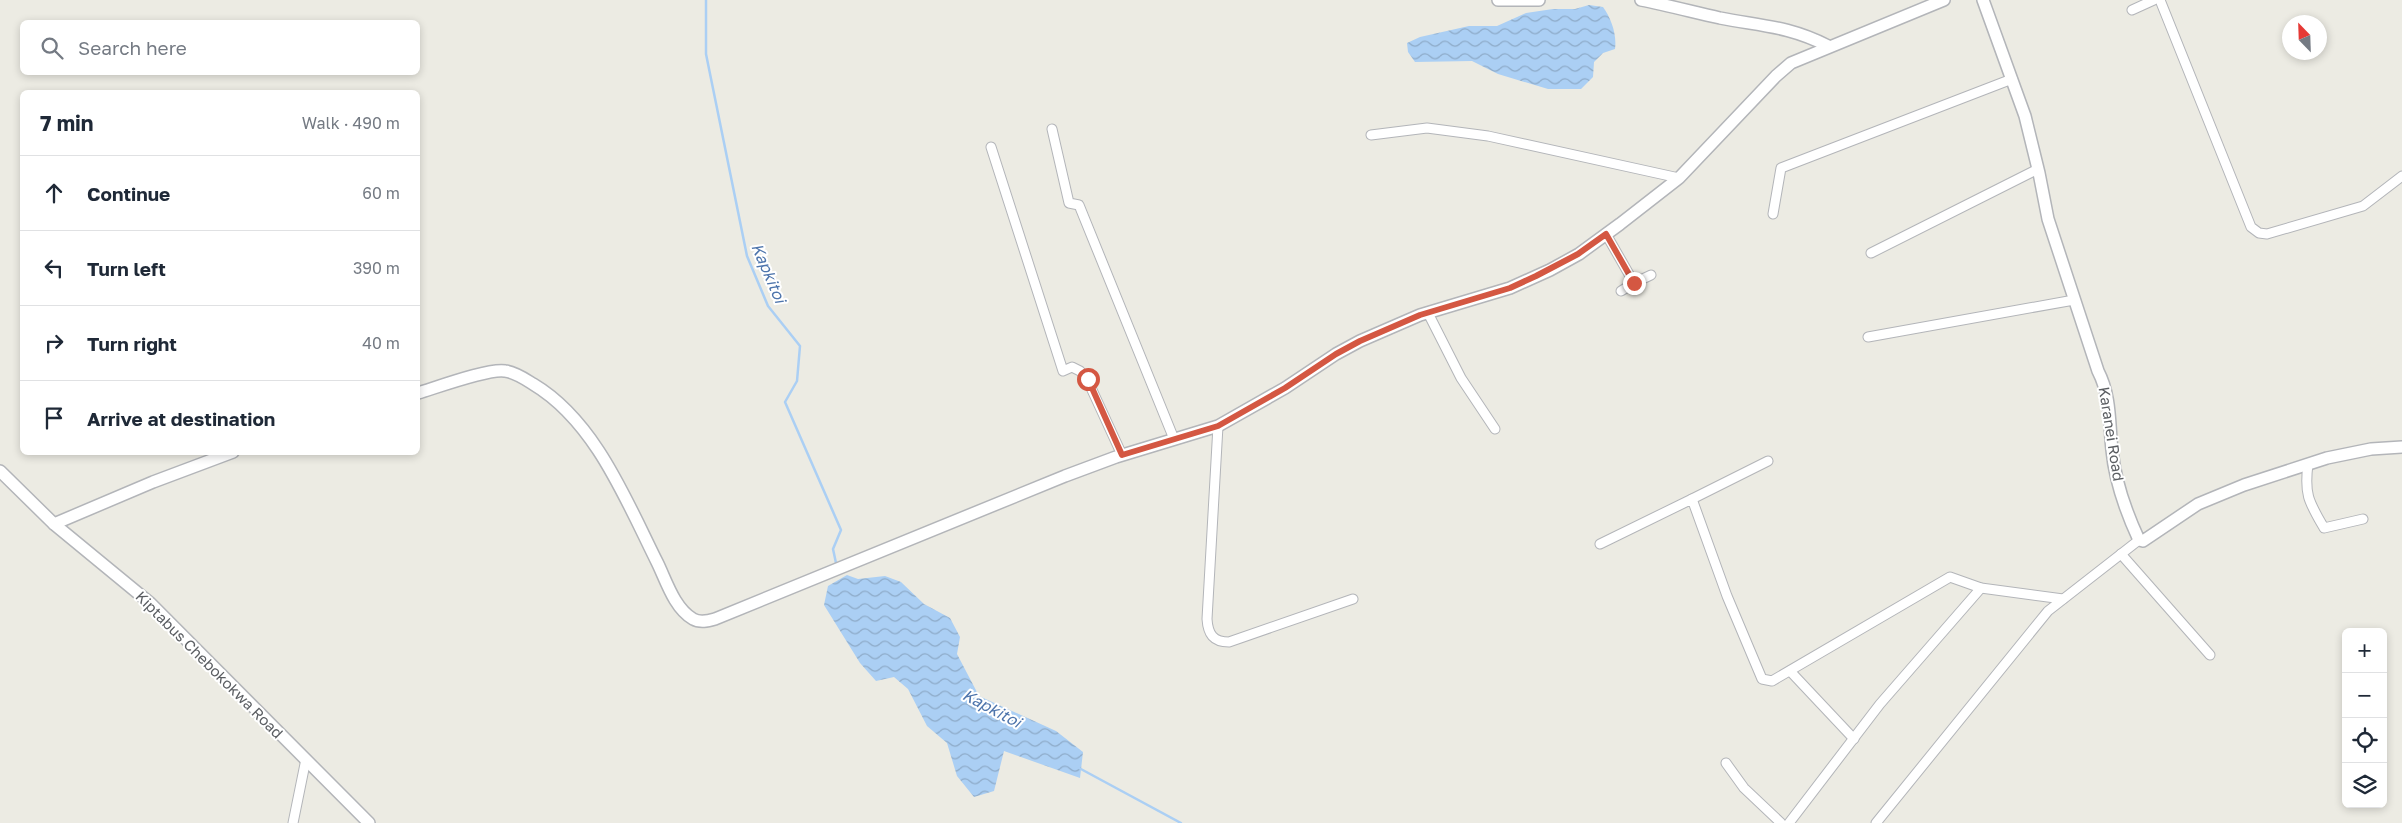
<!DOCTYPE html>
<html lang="en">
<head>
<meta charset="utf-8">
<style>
	body { margin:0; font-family:"Golos Text",sans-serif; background:#f6f6f7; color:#1f2937 }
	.controls { position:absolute; right:15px; bottom:15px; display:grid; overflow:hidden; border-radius:8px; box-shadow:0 2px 8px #0003 }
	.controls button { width:45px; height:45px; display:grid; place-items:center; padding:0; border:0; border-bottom:1px solid #e0e1e3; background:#fff; color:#1f2937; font:25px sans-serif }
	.compass { position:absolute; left:2282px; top:15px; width:45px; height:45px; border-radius:50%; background:#fff; box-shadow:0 2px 8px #0003; rotate:337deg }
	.stop { position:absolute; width:15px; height:15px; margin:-11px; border:4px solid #d45742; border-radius:50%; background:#fff }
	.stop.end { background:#d45742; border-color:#fff; box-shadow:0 1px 5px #0008 }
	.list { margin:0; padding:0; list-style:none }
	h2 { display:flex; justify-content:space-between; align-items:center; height:65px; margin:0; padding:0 20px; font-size:21px }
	h2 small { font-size:16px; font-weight:400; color:#747a83 }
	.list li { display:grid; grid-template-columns:32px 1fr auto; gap:15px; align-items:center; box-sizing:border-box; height:75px; padding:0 20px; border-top:1px solid #e0e1e3 }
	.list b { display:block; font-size:19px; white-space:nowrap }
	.list em { font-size:16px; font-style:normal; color:#747a83 }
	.icon { flex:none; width:28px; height:28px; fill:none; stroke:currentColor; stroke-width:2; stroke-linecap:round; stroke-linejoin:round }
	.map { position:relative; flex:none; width:2402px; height:823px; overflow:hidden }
	.search { position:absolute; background:#fff; box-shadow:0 2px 8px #0003; left:20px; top:20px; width:400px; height:55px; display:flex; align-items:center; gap:12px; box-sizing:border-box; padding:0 18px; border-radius:8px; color:#747a83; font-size:19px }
	.panel { position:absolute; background:#fff; box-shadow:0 2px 8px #0003; left:20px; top:90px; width:400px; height:365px; border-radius:8px }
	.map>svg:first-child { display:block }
</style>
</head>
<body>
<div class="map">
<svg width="2402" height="823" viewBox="0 0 2402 823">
	<defs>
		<pattern id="water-waves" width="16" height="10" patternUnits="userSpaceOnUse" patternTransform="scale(1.25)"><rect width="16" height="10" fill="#abcff4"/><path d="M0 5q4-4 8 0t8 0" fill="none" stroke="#8eabc9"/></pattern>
	</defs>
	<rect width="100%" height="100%" fill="#ecebe3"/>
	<g fill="url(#water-waves)">
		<path d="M1589 5 1603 7C1611 18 1617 34 1615 49L1603 53 1594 62 1593 77 1581 89H1548L1498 74 1472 61 1415 62 1408 52 1407 43 1420 37 1469 26H1497L1526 13 1553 9H1575Z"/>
		<path d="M847 575 858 579 885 576 901 582 924 604 950 618 960 637 957 654 979 696 1056 731 1083 752 1080 778 1004 751 994 791 974 797 957 776 947 743 927 726 908 689 894 677 876 681 860 663 824 605 828 586Z"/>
	</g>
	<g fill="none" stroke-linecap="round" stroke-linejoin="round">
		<g stroke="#abcff4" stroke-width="2.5">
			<path d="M706 0V54L747 256 768 306 800 346 797 381 785 402 841 530 833 549 836 563"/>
			<path d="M1079 768 1181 823"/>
		</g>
		<g stroke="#b3b5b9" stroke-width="11">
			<g id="minor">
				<path d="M2160 0 2251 227 2259 233 2267 234 2363 206 2402 176"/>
				<path d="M2132 10 2154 0"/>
				<path d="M1052 129 1069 203 1079 205 1174 439"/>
				<path d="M1371 135 1427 128 1488 136 1679 178"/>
				<path d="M991 147 1063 371 1072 367 1080 371 1087 379 1122 455"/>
				<path d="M1773 214 1781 168 2012 79"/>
				<path d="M1606 234 1634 283 1651 275"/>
				<path d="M1871 253 2038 169"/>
				<path d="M1621 291 1634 283"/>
				<path d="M1428 313 1461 378 1495 429"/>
				<path d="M1868 337 2074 300"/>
				<path d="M1218 426 1207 619C1208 634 1213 642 1229 642L1353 599"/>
				<path d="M2308 464C2304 495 2309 502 2324 528L2363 519"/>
				<path d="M1692 499 1768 461"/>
				<path d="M1600 544 1692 499 1727 596 1762 679 1772 681 1950 577 1981 588 2063 599"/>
				<path d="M2121 554 2210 655"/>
				<path d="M1790 671 1854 739"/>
				<path d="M1726 763 1744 788 1781 823"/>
				<path d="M293 823 306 759"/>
				<path d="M1789 823 1880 704 1981 588"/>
				<path d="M1876 823 2048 611 2139 540"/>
			</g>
		</g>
		<g stroke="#b3b5b9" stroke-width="14">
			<g id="tertiary">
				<path d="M1498 0H1539"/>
				<path d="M1641 0C1667 5 1693 12 1720 18 1761 26 1789 26 1828 46"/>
				<path d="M1983 0 2025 116 2039 173 2048 219 2098 371C2111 396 2109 423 2112 450 2115 482 2126 512 2139 540L2143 541 2198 504 2244 485 2327 458 2371 449 2402 447"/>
				<path d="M418 393C435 388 489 368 505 371 515 372 525 379 533 384 595 421 626 500 657 562 666 580 674 608 693 619 700 623 708 621 715 619L1065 476 1116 457 1218 426 1285 388 1336 354 1360 341 1420 315 1510 288 1550 270 1579 254 1620 224 1679 178 1776 76 1791 63 1944 0"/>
				<path d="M0 471 54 524 150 603 369 823"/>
				<path d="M54 524 153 482 233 452"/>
			</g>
		</g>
		<use href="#minor" stroke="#fff" stroke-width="9"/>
		<use href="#tertiary" stroke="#fff" stroke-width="11"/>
	</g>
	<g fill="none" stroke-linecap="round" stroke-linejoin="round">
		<path stroke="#d45742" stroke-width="6" d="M1088 379 1122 455 1218 426 1285 388 1336 354 1360 341 1420 315 1510 288 1536 276 1578 254 1606 234 1634 283"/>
	</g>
	<g text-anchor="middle" stroke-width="4" stroke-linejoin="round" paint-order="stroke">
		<g font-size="15" fill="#5b5e62" stroke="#fff">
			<text transform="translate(2111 434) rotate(81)" y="5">Karanei Road</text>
			<text transform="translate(209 665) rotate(45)" y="5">Kiptabus Chebokokwa Road</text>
		</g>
		<g font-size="16" font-style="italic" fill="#4e75ac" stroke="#fff">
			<text transform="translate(769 273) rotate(67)" y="6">Kapkitoi</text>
			<text transform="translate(992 708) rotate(28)" y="6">Kapkitoi</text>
		</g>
	</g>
</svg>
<div class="controls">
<button>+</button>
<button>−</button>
<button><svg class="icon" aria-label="locate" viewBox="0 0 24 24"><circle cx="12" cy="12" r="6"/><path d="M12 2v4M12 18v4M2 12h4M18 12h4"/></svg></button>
<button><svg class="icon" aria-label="layers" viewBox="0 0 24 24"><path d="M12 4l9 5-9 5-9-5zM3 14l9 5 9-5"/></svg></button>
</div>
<svg class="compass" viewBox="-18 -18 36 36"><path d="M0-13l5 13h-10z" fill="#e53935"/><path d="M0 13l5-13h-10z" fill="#747a83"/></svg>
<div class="stop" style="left:1088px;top:379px"></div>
<div class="stop end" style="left:1634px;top:283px"></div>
<div class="search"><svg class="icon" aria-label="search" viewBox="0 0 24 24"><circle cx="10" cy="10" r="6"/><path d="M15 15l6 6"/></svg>Search here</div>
<section class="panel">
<h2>7 min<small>Walk · 490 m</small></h2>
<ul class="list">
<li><svg class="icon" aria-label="ahead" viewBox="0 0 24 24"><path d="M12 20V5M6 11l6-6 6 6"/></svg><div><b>Continue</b></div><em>60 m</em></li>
<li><svg class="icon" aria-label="left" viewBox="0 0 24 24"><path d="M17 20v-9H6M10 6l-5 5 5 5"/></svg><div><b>Turn left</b></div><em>390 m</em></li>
<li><svg class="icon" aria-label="right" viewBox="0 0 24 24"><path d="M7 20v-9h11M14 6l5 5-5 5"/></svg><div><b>Turn right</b></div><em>40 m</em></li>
<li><svg class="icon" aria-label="arrive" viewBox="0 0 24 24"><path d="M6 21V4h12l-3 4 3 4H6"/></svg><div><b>Arrive at destination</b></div></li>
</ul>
</section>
</div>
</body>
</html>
